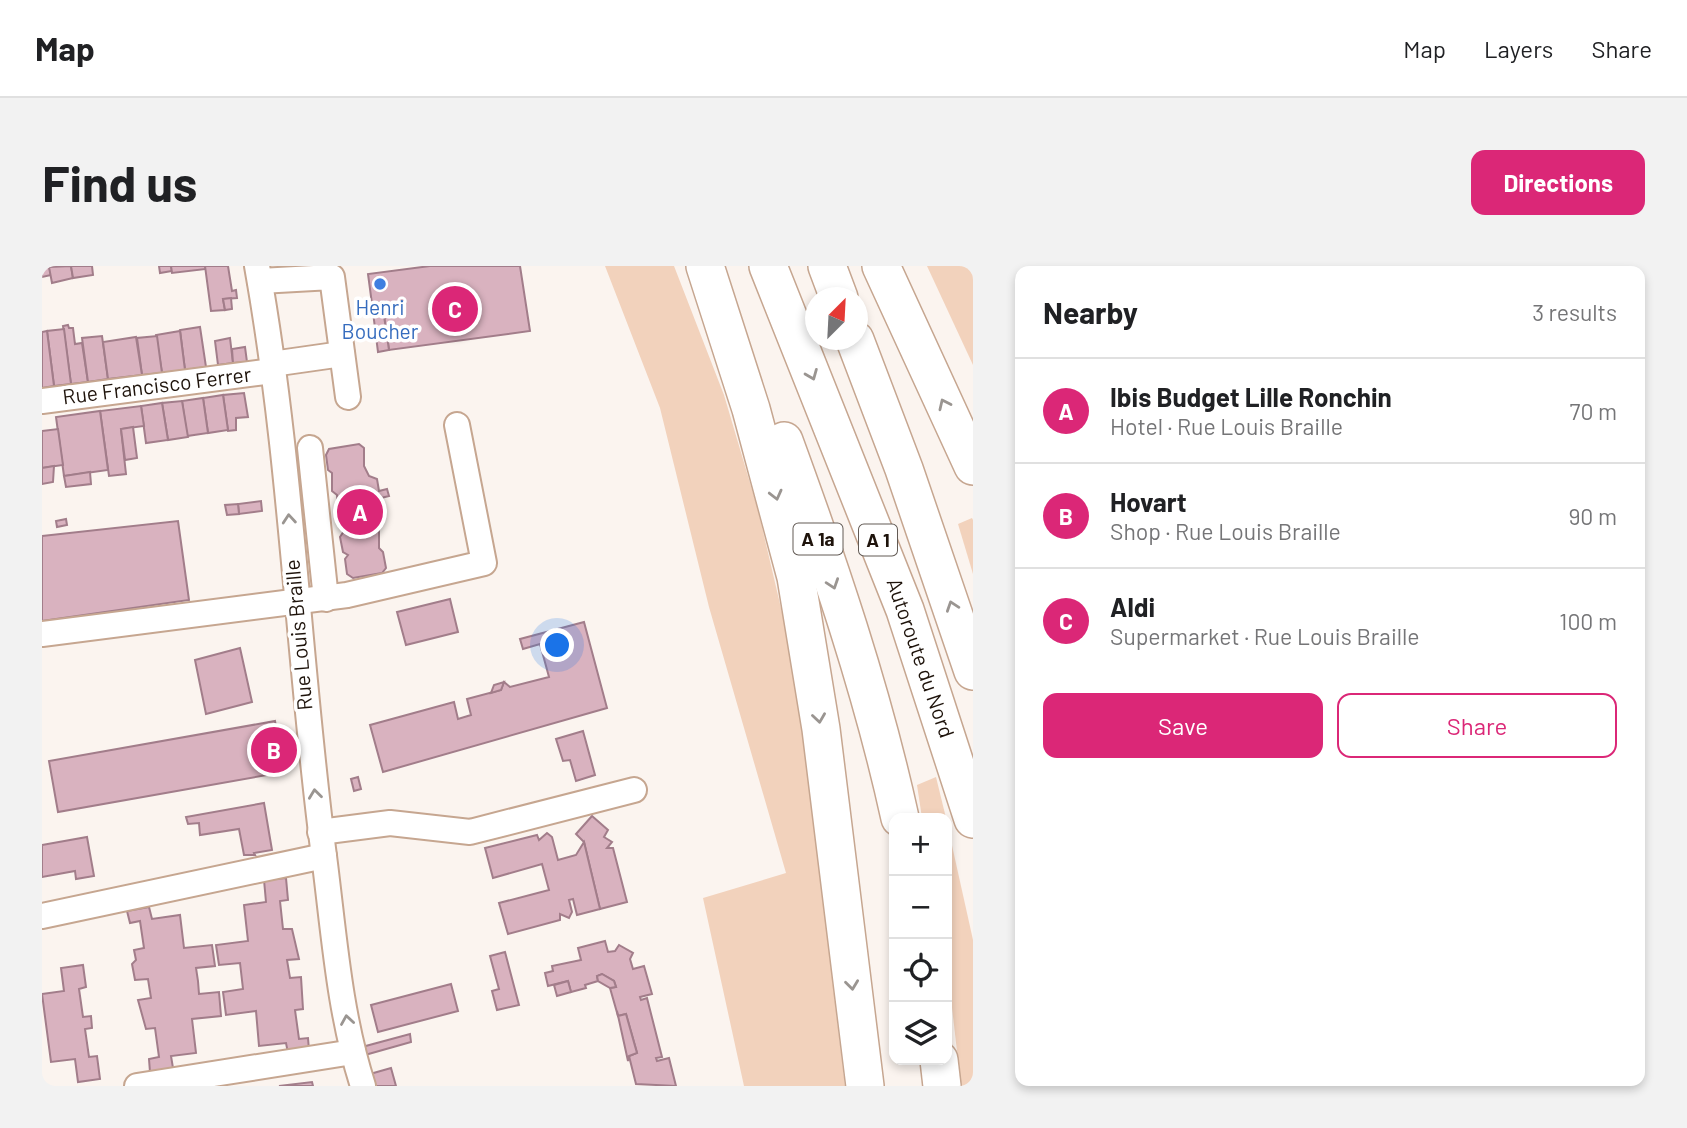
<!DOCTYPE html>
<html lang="en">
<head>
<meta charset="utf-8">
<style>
	body { margin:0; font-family:Barlow,sans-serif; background:#f2f2f2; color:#202124 }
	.controls { position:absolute; right:21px; bottom:21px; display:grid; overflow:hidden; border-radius:14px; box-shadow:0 4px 10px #0003 }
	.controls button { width:63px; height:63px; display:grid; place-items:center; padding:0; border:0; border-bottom:2px solid #e0e0e0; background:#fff; color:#202124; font:35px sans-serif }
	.compass { position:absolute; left:763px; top:21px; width:63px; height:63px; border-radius:50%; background:#fff; box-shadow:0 4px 10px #0003; rotate:24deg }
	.you { position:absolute; left:516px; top:380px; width:24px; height:24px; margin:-18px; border:5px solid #fff; border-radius:50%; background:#1a73e8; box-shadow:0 0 0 10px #1a73e833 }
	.badge { display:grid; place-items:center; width:46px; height:46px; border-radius:50%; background:#db2777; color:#fff; font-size:23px; font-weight:700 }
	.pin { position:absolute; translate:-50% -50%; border:4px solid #fff; box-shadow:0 2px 7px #0006 }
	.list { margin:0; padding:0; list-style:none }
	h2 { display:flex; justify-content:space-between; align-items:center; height:91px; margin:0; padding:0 28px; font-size:30px }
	h2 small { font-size:23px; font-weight:400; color:#757577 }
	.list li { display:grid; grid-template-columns:46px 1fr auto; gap:21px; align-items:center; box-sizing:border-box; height:105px; padding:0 28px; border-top:2px solid #e0e0e0 }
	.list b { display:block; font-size:26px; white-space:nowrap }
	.list p { margin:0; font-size:23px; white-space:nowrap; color:#757577 }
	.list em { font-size:23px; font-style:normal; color:#757577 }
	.actions { display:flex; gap:14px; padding:21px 28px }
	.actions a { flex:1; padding:16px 0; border:2px solid #db2777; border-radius:14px; text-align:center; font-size:24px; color:#db2777 }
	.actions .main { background:#db2777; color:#fff }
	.icon { flex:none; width:38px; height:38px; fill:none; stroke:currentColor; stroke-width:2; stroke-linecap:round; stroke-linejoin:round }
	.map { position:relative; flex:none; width:931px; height:820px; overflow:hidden; border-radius:14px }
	header { display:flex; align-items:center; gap:42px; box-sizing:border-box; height:98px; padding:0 35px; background:#fff; border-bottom:2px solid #e0e0e0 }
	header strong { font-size:33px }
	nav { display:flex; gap:38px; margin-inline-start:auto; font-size:24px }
	.intro { display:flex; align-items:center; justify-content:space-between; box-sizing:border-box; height:168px; padding:0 42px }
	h1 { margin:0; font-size:49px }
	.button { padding:18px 32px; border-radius:14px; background:#db2777; color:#fff; font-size:24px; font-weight:700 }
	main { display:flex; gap:42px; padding:0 42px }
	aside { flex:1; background:#fff; border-radius:14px; box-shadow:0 4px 10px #0003 }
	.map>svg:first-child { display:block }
</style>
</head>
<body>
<header>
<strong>Map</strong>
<nav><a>Map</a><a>Layers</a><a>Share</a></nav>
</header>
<div class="intro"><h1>Find us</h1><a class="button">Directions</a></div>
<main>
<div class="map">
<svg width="931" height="820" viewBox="0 0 931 820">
	<rect width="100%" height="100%" fill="#fbf4ef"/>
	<g fill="#f2d2bc">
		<path d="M563 0H632L682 129 716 244 753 402 803 820H702L661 632 744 607 667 341 618 142Z"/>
		<path d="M885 0H931V99Z"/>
		<path d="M930 252 931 254V308L916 258Z"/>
		<path d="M894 511 904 552H880L875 519Z"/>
		<path d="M905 557 931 674V820H919L905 698Z"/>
	</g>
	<g fill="#d9b2bf" stroke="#a27d8a" stroke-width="2">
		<path d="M0 0H7L9 9 0 11Z"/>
		<path d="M29 0 31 12 10 17 7 1Z"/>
		<path d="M29 0H50L51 9 31 12Z"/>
		<path d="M117 0H129L130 5 118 7Z"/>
		<path d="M129 0H163L164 3 130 7Z"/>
		<path d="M163 0H186L190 25 194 24 195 32 181 33 183 44 169 45Z"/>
		<path d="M388 0H478L488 65 347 84 340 36 330 38 326 8Z"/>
		<path d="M189 32 190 43 183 44 181 33Z"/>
		<path d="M340 36 347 84 336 86 330 38Z"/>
		<path d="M26 59 27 62H31L33 78 40 77 46 116 29 118 21 60Z"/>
		<path d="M158 61 164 101 143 104 138 64Z"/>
		<path d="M22 63 29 118 12 120 5 65Z"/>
		<path d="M5 65 12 120 0 122V66Z"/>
		<path d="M138 65 143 104 120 107 114 69Z"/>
		<path d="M60 70 66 113 46 116 40 72Z"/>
		<path d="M115 70 120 107 100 109 95 72Z"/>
		<path d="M94 71 100 109 66 113 61 76Z"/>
		<path d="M188 72 191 97 176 99 173 75Z"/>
		<path d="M203 81 205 96 191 97 190 83Z"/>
		<path d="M202 127 206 151 194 152V164L186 165 181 129Z"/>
		<path d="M181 129 186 164 166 167 161 132Z"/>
		<path d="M161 132 166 167 145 170 140 135Z"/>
		<path d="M140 135 146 171 126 174 120 137Z"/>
		<path d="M120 137 126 174 104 177 99 140Z"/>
		<path d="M99 140 102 160 79 163 84 208 67 210 58 145Z"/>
		<path d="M58 145 66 204 22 210 14 151Z"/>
		<path d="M91 161 95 192 83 194 79 163Z"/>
		<path d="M16 163 21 199 0 202V165Z"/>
		<path d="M317 178 322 182V200L327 210 335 213 337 225 345 223 347 230 339 232 341 244 334 250 332 261 337 264V282L341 286 344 302 340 307 311 312 305 308 303 293 306 289 301 286 298 271 302 265 297 261 295 229 290 225V207L286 204 284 189 287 183Z"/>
		<path d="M12 200 11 216 0 218V202Z"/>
		<path d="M48 206 49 218 24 221 22 210Z"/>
		<path d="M219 235 220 245 197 248 196 238Z"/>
		<path d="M196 238 197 248 185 249 183 239Z"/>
		<path d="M24 253 25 259 15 261 14 255Z"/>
		<path d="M136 255 147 334 0 355V270Z"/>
		<path d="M408 333 416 366 364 379 355 346Z"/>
		<path d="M542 356 565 442 341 506 328 459 412 436 416 453 429 449 425 433 459 424 462 416 468 421 507 411 498 378 481 383 478 373Z"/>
		<path d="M198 382 210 436 164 448 153 394Z"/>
		<path d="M462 416 459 424 449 427 452 419Z"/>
		<path d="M233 455 242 506 16 546 7 495Z"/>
		<path d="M541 465 553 509 534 515 528 494 521 495 514 473Z"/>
		<path d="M316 511 319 523 312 525 309 513Z"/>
		<path d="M222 537 230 584 212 587 213 589H202L197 563 158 569 157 557 146 558 144 551Z"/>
		<path d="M550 550 566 564 562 571 570 576 565 582H571L585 636 558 643 542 576 534 568Z"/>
		<path d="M505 567 510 571 516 594 534 589 542 576 558 643 535 649 531 633 527 634 530 646 527 652 518 648V654L466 668 457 637 507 624 500 598 451 612 443 582 495 569 497 574Z"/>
		<path d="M45 571 52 610 34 613 33 605 0 611V579Z"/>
		<path d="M244 612 246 634 238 635 241 663H250L257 693 245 694 248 712 259 711 261 743 253 744 257 773 266 772 267 784 246 787 244 777 217 780 214 745 184 749 181 726 201 723 198 697 177 699 174 679 206 675 202 639 224 636 222 614Z"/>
		<path d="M107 641 110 653 138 649 142 682 170 679 173 700 154 702 156 715 157 728 177 726 179 750 150 753 154 787 129 790 131 802 108 806 107 793 117 791 113 762 104 763 96 734 109 732 106 713 93 714 90 698 94 694 92 684 102 682 98 655 88 657 85 645Z"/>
		<path d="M563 675 566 686 573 685 577 679 591 687 588 693 591 703 602 700 610 728 598 731 599 734 605 732 620 791 614 792 615 795 627 792 634 820 594 818 587 790 595 787 584 748 576 750 568 722 574 721 572 715 560 708 555 710 556 715 543 719 544 722 529 726 526 715 506 720 503 707 511 705 510 700 539 694 536 682Z"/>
		<path d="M463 686 477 739 455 744 450 725 457 723 448 690Z"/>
		<path d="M41 699 44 721 37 723 41 751 49 750 50 762 43 763 47 791 55 790 58 813 36 816 33 793 9 796 0 728 22 725 19 702Z"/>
		<path d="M560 708 572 715 574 721 568 722 556 715 555 710Z"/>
		<path d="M526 715 529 726 515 730 512 719Z"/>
		<path d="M409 718 416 745 336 766 329 739Z"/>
		<path d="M575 745 576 750 584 748 595 787 587 790 586 795Z"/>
		<path d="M368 768 369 776 323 789 320 781Z"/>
		<path d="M349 802 354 820H331L328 808Z"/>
		<path d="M270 816 271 820H237Z"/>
	</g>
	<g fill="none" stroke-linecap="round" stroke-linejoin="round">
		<g stroke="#c6a690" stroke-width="28">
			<g id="minor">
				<path d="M215 0C250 195 256 394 282 590 292 667 297 746 321 820"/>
				<path d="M218 15 290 11 306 131"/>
				<path d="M230 98 300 88"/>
				<path d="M0 135 231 105"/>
				<path d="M268 182 284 333"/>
				<path d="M0 368 305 329 442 297 415 159"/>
				<path d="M278 566 348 557 428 566 592 524"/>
				<path d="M0 650 282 590"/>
				<path d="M95 820 311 786"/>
			</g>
		</g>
		<g stroke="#c6a690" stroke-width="40">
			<g id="highway">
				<path d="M663 0 709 143 754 311 779 463 823 820"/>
				<path d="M726 0 863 344 931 553"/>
				<path d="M785 0 797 32"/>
				<path d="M839 0 931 200"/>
				<path d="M813 74 862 203 931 405"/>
				<path d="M742 175C787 298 830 424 858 552"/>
				<path d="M897 794 900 820"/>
			</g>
		</g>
		<use href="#minor" stroke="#fff" stroke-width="24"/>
		<use href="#highway" stroke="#fff" stroke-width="37"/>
	</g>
	<defs><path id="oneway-chevron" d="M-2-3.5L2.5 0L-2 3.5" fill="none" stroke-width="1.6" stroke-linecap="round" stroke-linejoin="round" transform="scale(1.75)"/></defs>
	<g stroke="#9a9591">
		<use href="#oneway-chevron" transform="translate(770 109) rotate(68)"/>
		<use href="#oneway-chevron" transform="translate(902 138) rotate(-115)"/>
		<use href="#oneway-chevron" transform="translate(734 229) rotate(76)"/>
		<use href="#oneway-chevron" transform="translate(247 253) rotate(-95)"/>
		<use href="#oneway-chevron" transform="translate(791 318) rotate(71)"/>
		<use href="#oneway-chevron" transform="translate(910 340) rotate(-109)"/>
		<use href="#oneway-chevron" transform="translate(777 452) rotate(82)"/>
		<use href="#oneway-chevron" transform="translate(273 528) rotate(-97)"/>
		<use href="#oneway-chevron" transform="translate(810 719) rotate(83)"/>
		<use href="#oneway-chevron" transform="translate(305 754) rotate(-99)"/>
	</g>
	<circle fill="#3f7fe0" stroke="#fff" stroke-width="2.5" cx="338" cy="18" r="7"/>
	<g text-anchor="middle" stroke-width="7" stroke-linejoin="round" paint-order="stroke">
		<g fill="#fff" stroke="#625a54" stroke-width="2">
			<rect x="751.5" y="257.5" width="49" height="31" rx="5"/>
			<rect x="817" y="258.5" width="38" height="31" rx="5"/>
		</g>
		<g font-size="19" font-weight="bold" fill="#1e130b">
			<text x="776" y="280">A 1a</text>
			<text x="836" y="281">A 1</text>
		</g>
		<g font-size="21" fill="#366cbe" stroke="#fff">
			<text x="338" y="49">Henri<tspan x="338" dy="24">Boucher</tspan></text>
		</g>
		<g font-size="21" fill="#1e130b" stroke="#fff">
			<text transform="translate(115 120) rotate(-7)" y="7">Rue Francisco Ferrer</text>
			<text transform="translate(257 369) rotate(-95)" y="7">Rue Louis Braille</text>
			<text transform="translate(878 392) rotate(71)" y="7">Autoroute du Nord</text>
		</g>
	</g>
</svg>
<div class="controls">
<button>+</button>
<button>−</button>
<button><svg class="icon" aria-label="locate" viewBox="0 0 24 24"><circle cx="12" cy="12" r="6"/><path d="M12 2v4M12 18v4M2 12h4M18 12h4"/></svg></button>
<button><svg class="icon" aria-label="layers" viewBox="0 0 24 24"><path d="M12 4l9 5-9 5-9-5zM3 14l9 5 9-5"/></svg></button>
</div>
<svg class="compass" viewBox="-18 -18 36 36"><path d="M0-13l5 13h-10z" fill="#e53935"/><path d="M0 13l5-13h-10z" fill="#757577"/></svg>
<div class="you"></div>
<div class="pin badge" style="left:318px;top:246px">A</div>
<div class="pin badge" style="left:232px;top:484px">B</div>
<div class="pin badge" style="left:413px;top:43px">C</div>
</div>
<aside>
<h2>Nearby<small>3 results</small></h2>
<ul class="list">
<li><span class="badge">A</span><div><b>Ibis Budget Lille Ronchin</b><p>Hotel · Rue Louis Braille</p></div><em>70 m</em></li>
<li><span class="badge">B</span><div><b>Hovart</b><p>Shop · Rue Louis Braille</p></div><em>90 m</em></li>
<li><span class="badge">C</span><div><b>Aldi</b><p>Supermarket · Rue Louis Braille</p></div><em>100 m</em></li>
</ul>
<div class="actions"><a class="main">Save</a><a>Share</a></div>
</aside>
</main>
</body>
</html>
